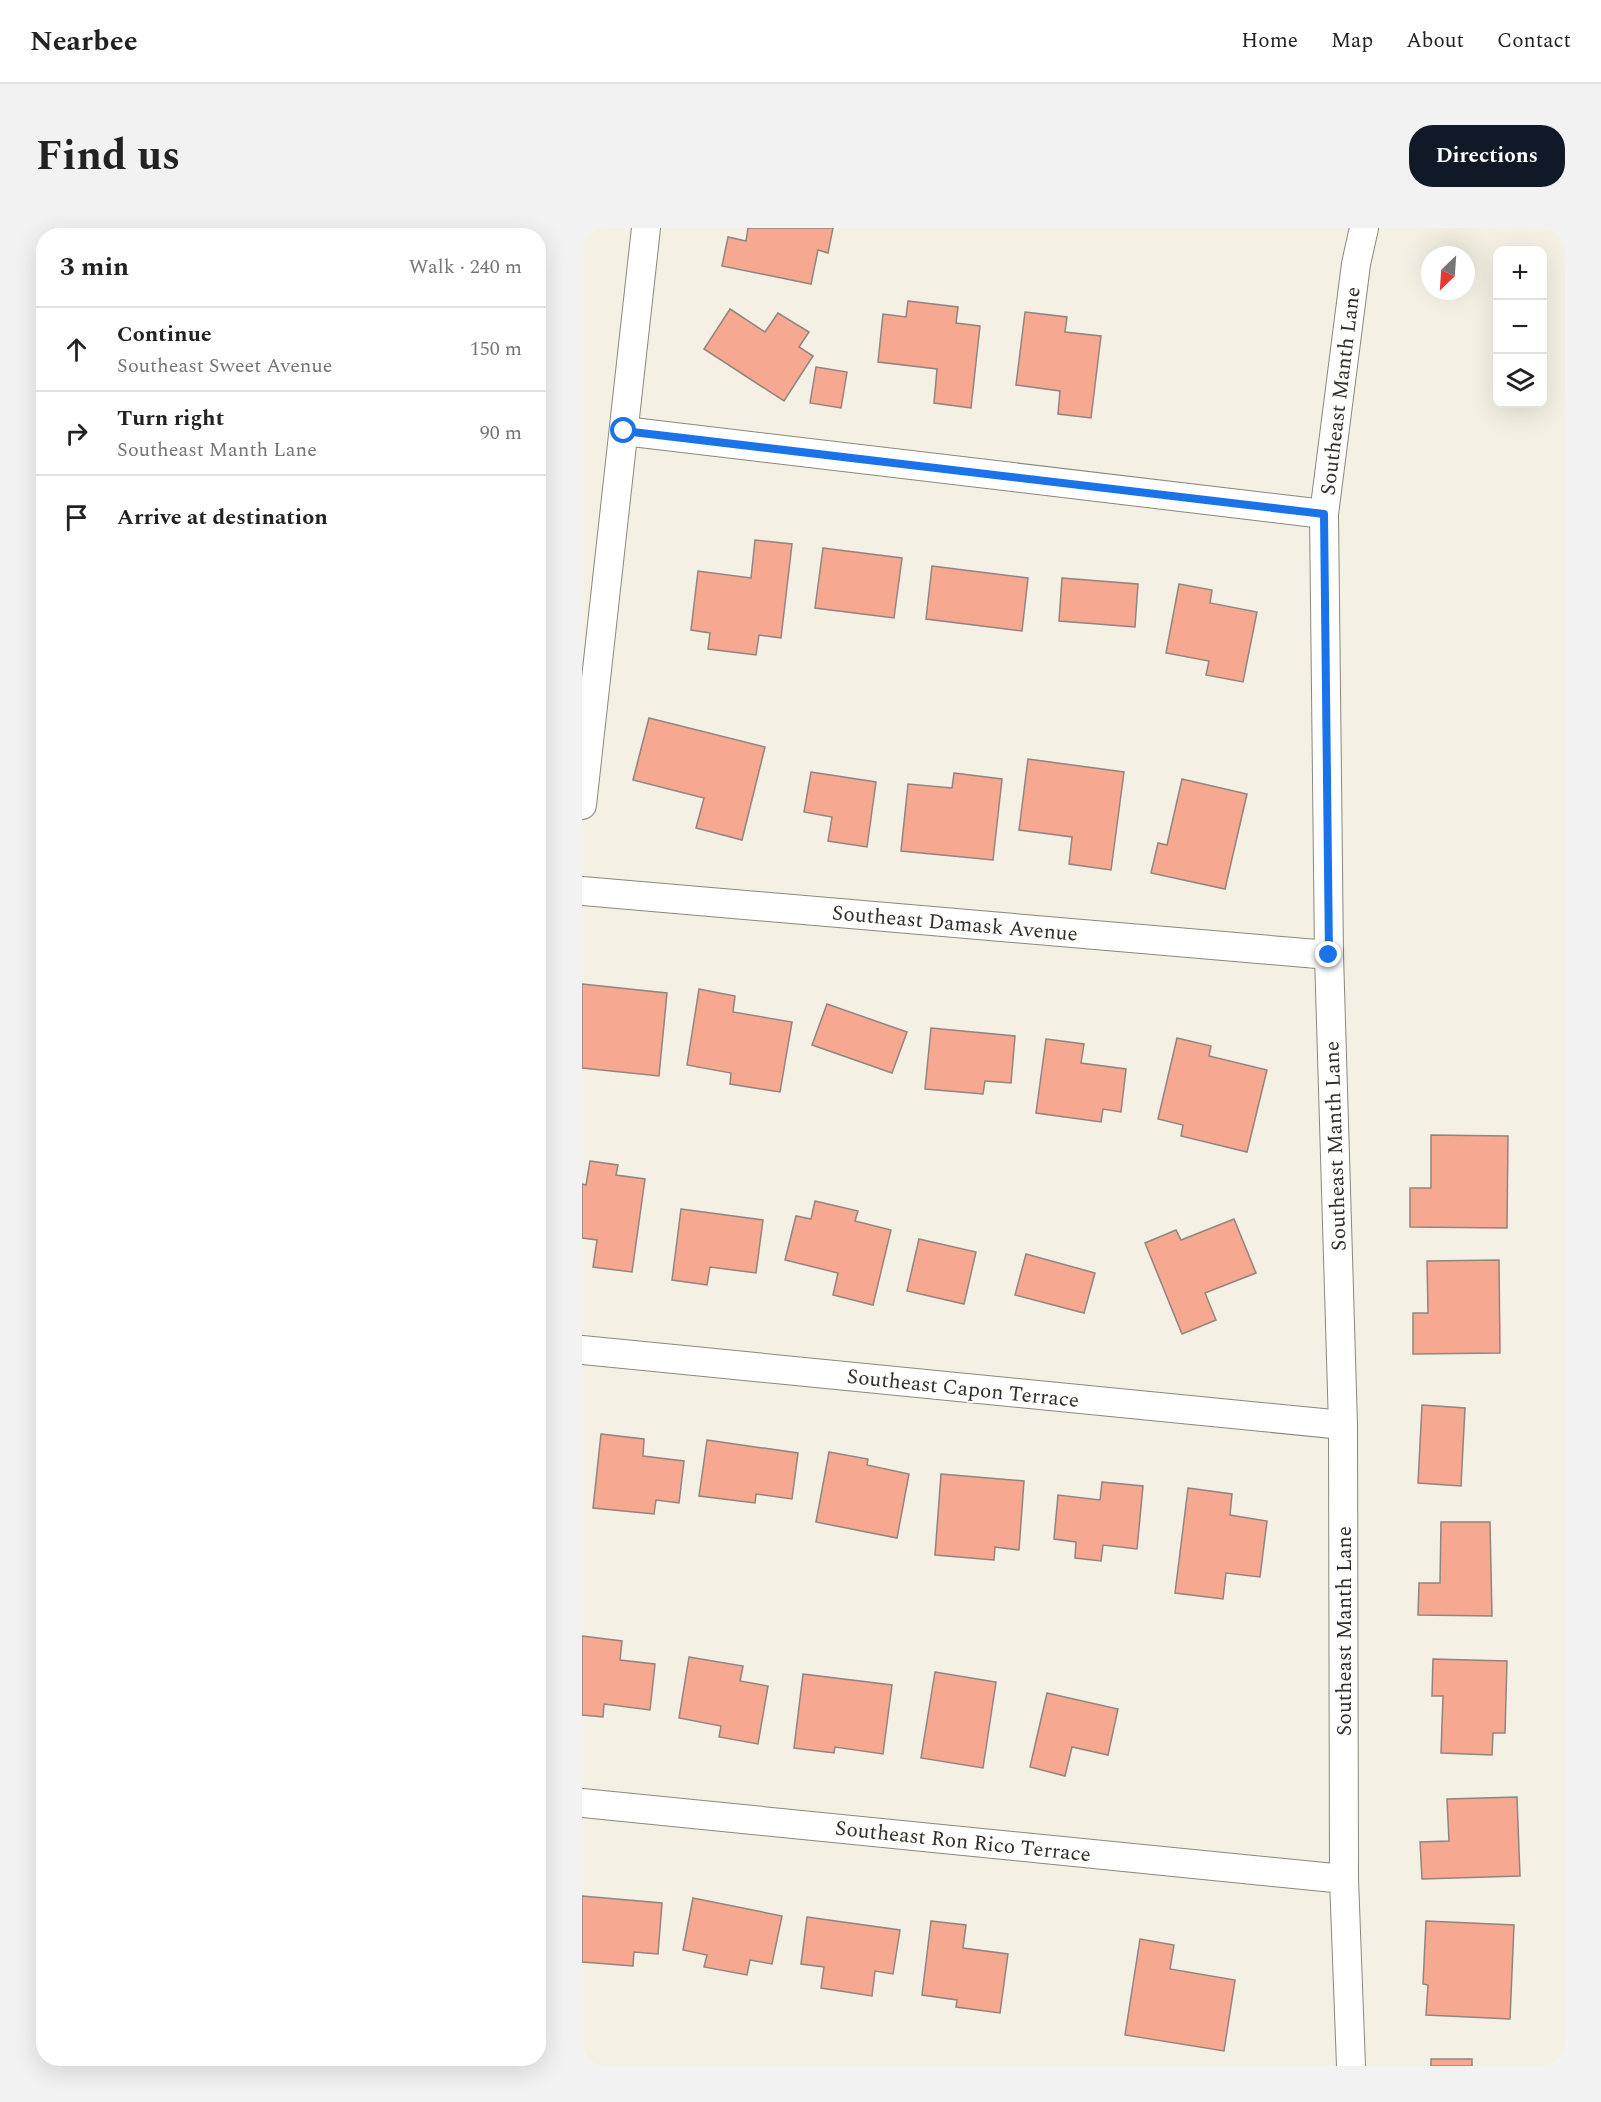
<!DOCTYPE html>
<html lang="en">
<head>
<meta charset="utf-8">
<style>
	body { margin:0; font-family:Spectral,serif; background:#f2f2f2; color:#222 }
	.controls { position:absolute; right:18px; top:18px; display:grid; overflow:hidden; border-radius:12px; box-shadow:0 6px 24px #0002 }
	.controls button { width:54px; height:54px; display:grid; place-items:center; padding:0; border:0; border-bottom:2px solid #e0e0e0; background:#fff; color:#222; font:30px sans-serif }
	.compass { position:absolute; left:839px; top:18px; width:54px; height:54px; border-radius:50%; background:#fff; box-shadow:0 6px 24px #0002; rotate:205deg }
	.stop { position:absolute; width:18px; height:18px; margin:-14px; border:4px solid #1a73e8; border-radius:50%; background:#fff }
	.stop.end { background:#1a73e8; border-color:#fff; box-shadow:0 2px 6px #0008 }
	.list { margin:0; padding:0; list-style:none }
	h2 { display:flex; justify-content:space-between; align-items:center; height:78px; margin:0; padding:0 24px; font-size:26px }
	h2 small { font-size:20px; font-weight:400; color:#767676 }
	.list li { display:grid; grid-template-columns:39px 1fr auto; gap:18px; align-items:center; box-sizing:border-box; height:84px; padding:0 24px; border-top:2px solid #e0e0e0 }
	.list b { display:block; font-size:22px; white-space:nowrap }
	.list p { margin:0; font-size:20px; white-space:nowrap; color:#767676 }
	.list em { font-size:20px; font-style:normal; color:#767676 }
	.icon { flex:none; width:33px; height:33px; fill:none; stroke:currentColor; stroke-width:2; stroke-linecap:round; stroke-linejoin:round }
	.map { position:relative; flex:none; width:983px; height:1838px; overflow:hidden; border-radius:24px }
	header { display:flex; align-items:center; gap:36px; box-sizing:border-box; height:84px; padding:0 30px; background:#fff; border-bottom:2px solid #e0e0e0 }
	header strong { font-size:28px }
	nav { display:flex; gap:33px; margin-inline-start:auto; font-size:21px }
	.intro { display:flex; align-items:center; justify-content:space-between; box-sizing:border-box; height:144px; padding:0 36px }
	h1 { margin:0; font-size:42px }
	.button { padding:15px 27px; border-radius:24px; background:#111827; color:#fff; font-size:21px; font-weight:700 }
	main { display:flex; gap:36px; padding:0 36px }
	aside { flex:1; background:#fff; border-radius:24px; box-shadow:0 6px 24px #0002 }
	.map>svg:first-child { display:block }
</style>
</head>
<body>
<header>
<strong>Nearbee</strong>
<nav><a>Home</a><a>Map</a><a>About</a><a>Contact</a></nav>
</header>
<div class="intro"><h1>Find us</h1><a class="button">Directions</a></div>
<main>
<aside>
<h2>3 min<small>Walk · 240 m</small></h2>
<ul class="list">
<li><svg class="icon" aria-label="ahead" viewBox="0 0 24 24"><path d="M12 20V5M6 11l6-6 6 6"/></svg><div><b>Continue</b><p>Southeast Sweet Avenue</p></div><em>150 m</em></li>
<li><svg class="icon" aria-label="right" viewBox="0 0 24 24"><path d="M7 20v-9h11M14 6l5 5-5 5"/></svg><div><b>Turn right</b><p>Southeast Manth Lane</p></div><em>90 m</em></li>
<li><svg class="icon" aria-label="arrive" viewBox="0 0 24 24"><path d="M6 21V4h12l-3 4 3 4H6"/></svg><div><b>Arrive at destination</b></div></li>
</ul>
</aside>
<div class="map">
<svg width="983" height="1838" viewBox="0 0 983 1838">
	<rect width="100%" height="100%" fill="#f4f1e4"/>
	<g fill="#f6a890" stroke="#928480" stroke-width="1.5">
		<path d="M166 0H251L246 25 236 22 229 56 140 38 146 9 164 13Z"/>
		<path d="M326 73 376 79 374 95 398 98 389 180 352 175 355 141 296 134 301 86 324 89Z"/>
		<path d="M148 81 183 104 196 85 227 104 217 119 231 128 202 173 122 121Z"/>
		<path d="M443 84 485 89 483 104 519 108 509 190 476 186 478 163 434 157Z"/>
		<path d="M234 139 265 144 259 180 228 175Z"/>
		<path d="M173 312 210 316 199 410 177 407 174 427 126 421 128 405 109 402 116 343 169 350Z"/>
		<path d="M241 320 320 330 312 390 233 380Z"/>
		<path d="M350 338 446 350 440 403 344 391Z"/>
		<path d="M480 350 556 356 553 399 477 393Z"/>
		<path d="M597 356 630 362 628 375 675 384 661 454 624 447 627 433 584 425Z"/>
		<path d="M67 490 183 519 160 612 114 600 122 570 51 552Z"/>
		<path d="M446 531 542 544 529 642 487 636 490 609 437 602Z"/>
		<path d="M229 544 294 554 285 619 246 613 250 589 222 584Z"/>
		<path d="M372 545 420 551 411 632 319 623 326 556 370 560Z"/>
		<path d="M600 551 665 566 643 661 569 645 576 615 585 617Z"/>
		<path d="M0 756 85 765 77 848 0 840Z"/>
		<path d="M117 761 153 768 151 784 210 794 198 864 148 856 149 845 105 837Z"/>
		<path d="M245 776 325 804 310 845 230 817Z"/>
		<path d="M349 800 433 808 429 855 403 853 401 866 343 861Z"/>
		<path d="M595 810 629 818 627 828 685 842 665 924 599 908 601 897 576 891Z"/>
		<path d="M464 811 502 816 499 835 544 841 539 884 521 881 519 894 454 885Z"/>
		<path d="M849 907 926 908 925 1000 828 999V960H849Z"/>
		<path d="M8 933 36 937 34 947 63 951 50 1044 11 1039 15 1012 0 1010V956L4 957Z"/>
		<path d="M233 973 276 983 273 993 309 1002 291 1077 251 1067 256 1045 203 1032 214 988 229 991Z"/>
		<path d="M99 981 181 992 174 1045 128 1039 125 1057 90 1052Z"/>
		<path d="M652 991 674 1045 623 1065 634 1092 600 1106 563 1015 594 1002 599 1012Z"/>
		<path d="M337 1011 394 1024 382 1076 325 1063Z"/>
		<path d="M444 1026 513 1045 502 1085 433 1067Z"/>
		<path d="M917 1032 918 1125 831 1126V1085H846L845 1033Z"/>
		<path d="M840 1177 883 1180 879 1258 836 1255Z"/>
		<path d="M19 1206 62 1211 61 1228 102 1233 97 1275 74 1272 72 1286 11 1280Z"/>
		<path d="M125 1212 216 1225 210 1271 174 1266 173 1275 117 1268Z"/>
		<path d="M247 1224 286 1231 285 1237 327 1246 315 1310 234 1294Z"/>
		<path d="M359 1246 442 1253 437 1322 413 1319 412 1332 353 1327Z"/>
		<path d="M520 1254 561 1258 555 1321 521 1317 519 1333 493 1330 494 1314 472 1311 476 1267 518 1272Z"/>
		<path d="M606 1260 650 1266 648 1287 685 1293 678 1349 644 1345 641 1371 593 1365Z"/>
		<path d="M859 1294H908L910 1388 836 1387 837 1355H858Z"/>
		<path d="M0 1408 40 1413 38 1432 73 1436 68 1482 22 1476 21 1489 0 1487Z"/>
		<path d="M107 1429 161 1438 158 1453 186 1458 176 1516 137 1509 139 1498 97 1490Z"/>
		<path d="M851 1431 925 1433 923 1505H911L910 1527 859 1525 861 1468H850Z"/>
		<path d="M353 1444 414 1454 401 1540 339 1530Z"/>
		<path d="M221 1446 310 1457 301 1526 253 1519 252 1525 212 1520Z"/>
		<path d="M465 1465 536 1481 526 1527 490 1519 483 1548 448 1539Z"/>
		<path d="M935 1569 938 1648 840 1651 838 1614 867 1613 865 1571Z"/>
		<path d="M0 1668 80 1675 76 1726 52 1724 51 1738 0 1734Z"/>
		<path d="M111 1670 200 1688 190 1736 168 1732 165 1747 122 1739 125 1727 101 1722Z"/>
		<path d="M225 1689 318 1702 311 1746 293 1743 290 1768 239 1760 242 1739 219 1736Z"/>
		<path d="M349 1693 384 1697 381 1720 426 1726 418 1785 374 1779 375 1772 340 1767Z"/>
		<path d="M844 1693 932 1697 928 1791 844 1787 846 1757 841 1756Z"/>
		<path d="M558 1711 592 1717 588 1741 653 1752 642 1823 543 1807Z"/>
		<rect x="849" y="1831" width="41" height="7"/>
	</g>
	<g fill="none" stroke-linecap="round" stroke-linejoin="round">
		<g stroke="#8a887c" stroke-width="30">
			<g id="minor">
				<path d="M42 203 742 286"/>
				<path d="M0 577 64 0"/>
				<path d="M0 663 747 727"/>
				<path d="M0 1122 761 1197"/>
				<path d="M0 1575 762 1651"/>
				<path d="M769 1838 762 1651 761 1197 747 727 742 286 774 36 782 0"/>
			</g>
		</g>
		<use href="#minor" stroke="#fff" stroke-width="28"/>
	</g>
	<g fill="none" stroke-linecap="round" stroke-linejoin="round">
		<path stroke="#1a73e8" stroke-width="8" d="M42 203 742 286 747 727"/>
	</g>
	<g text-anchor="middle" stroke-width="4.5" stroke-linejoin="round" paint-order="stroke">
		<g font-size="21" fill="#302f2a" stroke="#fffefc">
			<text transform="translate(758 163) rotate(-83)" y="7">Southeast Manth Lane</text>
			<text transform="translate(373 695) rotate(5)" y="7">Southeast Damask Avenue</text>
			<text transform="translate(753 918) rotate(-92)" y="7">Southeast Manth Lane</text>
			<text transform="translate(381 1160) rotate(6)" y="7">Southeast Capon Terrace</text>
			<text transform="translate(762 1403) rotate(-90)" y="7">Southeast Manth Lane</text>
			<text transform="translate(381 1613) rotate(6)" y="7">Southeast Ron Rico Terrace</text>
		</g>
	</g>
</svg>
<div class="controls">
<button>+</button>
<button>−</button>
<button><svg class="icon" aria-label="layers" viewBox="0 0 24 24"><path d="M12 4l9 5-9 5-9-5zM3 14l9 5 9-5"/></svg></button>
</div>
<svg class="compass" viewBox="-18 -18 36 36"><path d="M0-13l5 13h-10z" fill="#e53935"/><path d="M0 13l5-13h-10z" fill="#767676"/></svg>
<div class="stop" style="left:42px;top:203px"></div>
<div class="stop end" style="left:747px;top:727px"></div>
</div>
</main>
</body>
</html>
